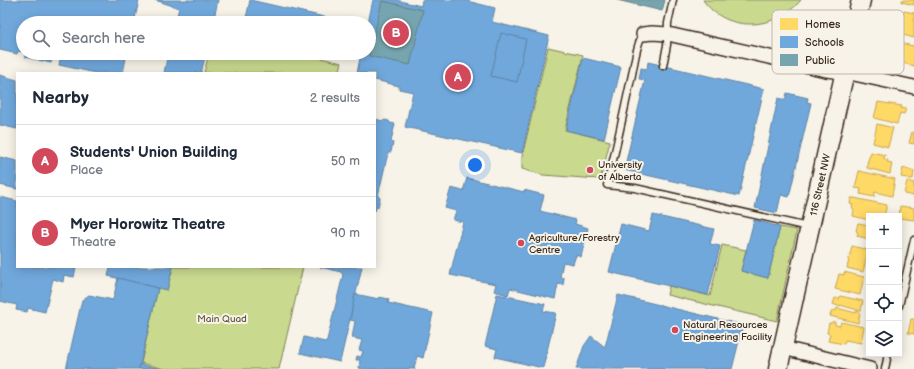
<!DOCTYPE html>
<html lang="en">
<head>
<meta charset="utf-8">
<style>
	body { margin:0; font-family:"Balsamiq Sans",sans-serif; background:#f6f6f7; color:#1f2937 }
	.controls { position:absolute; right:12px; bottom:12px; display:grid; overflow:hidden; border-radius:0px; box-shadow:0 2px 10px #0003 }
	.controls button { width:36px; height:36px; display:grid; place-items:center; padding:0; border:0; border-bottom:1px solid #e0e1e3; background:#fff; color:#1f2937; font:20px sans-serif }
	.you { position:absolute; left:475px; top:165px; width:14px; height:14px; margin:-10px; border:3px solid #fff; border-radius:50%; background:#1a73e8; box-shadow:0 0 0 6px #1a73e833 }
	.badge { display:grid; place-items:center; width:26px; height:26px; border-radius:50%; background:#d1495b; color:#fff; font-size:13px; font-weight:700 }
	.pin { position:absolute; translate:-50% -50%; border:2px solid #fff; box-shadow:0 1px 4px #0006 }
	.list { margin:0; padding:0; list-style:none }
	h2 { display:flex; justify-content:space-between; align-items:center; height:52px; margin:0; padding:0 16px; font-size:17px }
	h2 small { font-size:13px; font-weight:400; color:#747a83 }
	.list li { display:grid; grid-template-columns:26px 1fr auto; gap:12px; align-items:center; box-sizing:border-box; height:72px; padding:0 16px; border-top:1px solid #e0e1e3 }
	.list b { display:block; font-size:15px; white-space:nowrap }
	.list p { margin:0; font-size:13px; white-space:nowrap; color:#747a83 }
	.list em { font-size:13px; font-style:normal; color:#747a83 }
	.icon { flex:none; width:22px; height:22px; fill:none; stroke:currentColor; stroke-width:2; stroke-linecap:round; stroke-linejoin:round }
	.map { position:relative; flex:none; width:914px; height:369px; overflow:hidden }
	.search { position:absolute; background:#fff; box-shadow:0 2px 10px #0003; left:16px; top:16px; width:360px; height:44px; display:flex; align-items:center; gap:10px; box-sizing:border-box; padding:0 14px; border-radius:22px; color:#747a83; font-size:15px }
	.panel { position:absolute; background:#fff; box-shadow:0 2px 10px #0003; left:16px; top:72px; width:360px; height:196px; border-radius:0px }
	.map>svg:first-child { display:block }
</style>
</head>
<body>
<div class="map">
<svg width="914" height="369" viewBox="0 0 914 369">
	<rect width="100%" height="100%" fill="#f7f3e8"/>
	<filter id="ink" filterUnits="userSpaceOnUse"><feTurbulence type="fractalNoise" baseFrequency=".025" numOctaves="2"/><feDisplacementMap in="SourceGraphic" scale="8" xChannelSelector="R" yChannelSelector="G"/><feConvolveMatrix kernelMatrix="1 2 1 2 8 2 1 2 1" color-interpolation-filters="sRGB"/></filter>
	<g filter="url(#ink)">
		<g fill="#c9d98e" stroke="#828256">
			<path d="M703 0H801C776 30 727 34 703 0Z"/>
			<path d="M548 47 583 55 565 130 610 141 601 177 598 179 543 175 522 169V157Z"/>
			<path d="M209 53H299L342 63 339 73H204Z"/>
			<path d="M780 227 797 230 777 321 667 295 669 286 710 296 722 245 746 250 741 271 768 278Z"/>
			<path d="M173 267H303L279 369H165L141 363 158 288 167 290Z"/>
		</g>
		<g fill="#ffd966" stroke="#c4a450">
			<path d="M902 0H914V5L902 2Z"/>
			<path d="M904 11 914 13V38L896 33 899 22 900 19 902 20Z"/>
			<path d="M893 42 914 46V66L898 62 899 58 890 56Z"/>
			<path d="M878 102 902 106 901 108 906 109 904 114 900 113 897 124 874 118Z"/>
			<path d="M877 124 893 128 888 147 873 143Z"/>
			<path d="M912 132H914V144L909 143Z"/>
			<path d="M871 152 885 155 884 159 888 160 887 162 892 163 890 174 867 168 868 163H867Z"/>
			<path d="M903 168 914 171 913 179 901 177Z"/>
			<path d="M859 171 895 179 892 196 875 192 874 197 860 194 861 189 855 188Z"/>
			<path d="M907 181 914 183V196L904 194Z"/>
			<path d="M851 198H854L887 205 884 216H869V220L853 216 854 210 852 207 853 205 850 204Z"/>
			<path d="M900 206 914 208V220L899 218Z"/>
			<path d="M858 223 869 225V239L857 236 858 232 856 231Z"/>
			<path d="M852 246 868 250 863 272 847 268Z"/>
			<path d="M844 272 864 277 860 295 835 289 839 274 844 275Z"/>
			<path d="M840 296 863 301 861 311 840 305V306L835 305 833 304 835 298 839 299Z"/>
			<path d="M837 308 856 313V311L859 312V313L860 314 858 323 830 316 832 310 836 311Z"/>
			<path d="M911 319H914V334L908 333Z"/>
			<path d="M832 322H835V325L840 326 841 322 864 327 861 343 845 340 844 344 828 341 830 334 827 333 829 323H832Z"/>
		</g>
		<g fill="#6fa8dc" stroke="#5f82a3">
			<path d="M0 0H139L134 23H23V52L18 51 17 54 0 50Z"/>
			<path d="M155 0H218L213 23H175L179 8Z"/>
			<path d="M250 0 333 19 332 23H245Z"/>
			<path d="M373 0H396L421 6 422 0H463L495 8 492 22 549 36 522 153 405 127 413 92 399 89V86L375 80V73H357L361 53H369V23H368Z"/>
			<path d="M501 33 526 39 517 82 491 76Z"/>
			<path d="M26 53H127L123 73H96L59 65 60 60 52 59 51 63 25 57Z"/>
			<path d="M168 53H206L201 73H164Z"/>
			<path d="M583 58 621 67 604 139 566 130Z"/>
			<path d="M648 62 764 89 739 196 624 170 645 80 639 79 641 68 647 69Z"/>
			<path d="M0 75 17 80V129L0 125Z"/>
			<path d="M787 93 808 98 807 102 811 103 789 197 781 195 777 213 755 208 778 98 785 100Z"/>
			<path d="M375 119 383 121 385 120 389 121 390 123 395 124 391 141 393 143 391 152 388 153 378 196 380 198 378 207 376 208 375 211Z"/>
			<path d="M0 157 17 161V189L0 185Z"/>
			<path d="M467 178 524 192V190L544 195 540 211 576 220 575 224 588 228 581 257 576 255 573 264 563 262 560 277 564 278 563 285 558 284 555 299 510 288 508 295 494 291 496 284 450 275 463 222 453 220 456 211 445 208 451 188 463 191Z"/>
			<path d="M0 197 17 201V267H76L74 277 64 275 63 282 53 279 45 312 28 308 27 312 16 310 17 305 0 301Z"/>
			<path d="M653 215 714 229 710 244 720 246 708 295 609 272 621 224 649 231Z"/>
			<path d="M754 220 780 227 768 278 741 271Z"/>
			<path d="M110 267H173L167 290 108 276Z"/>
			<path d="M320 267H362L340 362 300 353 304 337 325 342 327 340 343 275 341 272Z"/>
			<path d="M118 278 158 288 139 369H66L82 300 89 295 113 300Z"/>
			<path d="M355 294 379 299V297L389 299 388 303 433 313 423 358 417 356 414 368 416 369H364L359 368 360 360H356L357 356 361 357 363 351 359 350 362 340 352 338 355 321 350 320Z"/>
			<path d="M497 294 545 304 543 311 556 313 543 368 495 357 497 349 485 346Z"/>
			<path d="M618 295 743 325 732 369H576L584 346 591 336 605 347Z"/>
			<path d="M140 364 147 366 161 369H139Z"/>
		</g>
		<g fill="#76a5af" stroke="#648084">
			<path d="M617 0H665L662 11Z"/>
			<path d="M382 1 423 10 410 65 369 56Z"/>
		</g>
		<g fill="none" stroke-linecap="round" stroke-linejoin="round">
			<g stroke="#3b2a1e" stroke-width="9">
				<g id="lane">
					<path d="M643 34C636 44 634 67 631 79 623 115 616 150 607 185L635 188 808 227"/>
					<path d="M663 66 667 45 668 23 673 0"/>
					<path d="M899 306 914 240"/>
					<path d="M885 369 888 354"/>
				</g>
			</g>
			<g stroke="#3b2a1e" stroke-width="16">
				<g id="street">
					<path d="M643 34 652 33 668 34 826 70 845 72 914 87"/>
					<path d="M783 348 870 369"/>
				</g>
			</g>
			<g stroke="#3b2a1e" stroke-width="21">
				<g id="secondary">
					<path id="s1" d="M778 369 861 0"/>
				</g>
			</g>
			<use href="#lane" stroke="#f7f3e8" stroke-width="6"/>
			<use href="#street" stroke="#f7f3e8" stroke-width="13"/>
			<use href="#secondary" stroke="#f7f3e8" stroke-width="18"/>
		</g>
	</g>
	<g fill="#d1495b" stroke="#f7f3e8" stroke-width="1.5">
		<circle cx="590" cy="170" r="4"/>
		<circle cx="521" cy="243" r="4"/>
		<circle cx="675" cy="330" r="4"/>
	</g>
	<g text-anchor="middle" stroke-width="4" stroke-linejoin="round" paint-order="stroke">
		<g font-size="10" fill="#3b2a1e" stroke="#f7f3e8" text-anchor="start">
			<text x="598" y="168">University<tspan x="598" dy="12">of Alberta</tspan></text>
			<text x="529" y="241">Agriculture/Forestry<tspan x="529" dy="12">Centre</tspan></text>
			<text x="683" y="328">Natural Resources<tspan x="683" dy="12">Engineering Facility</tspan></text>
		</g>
		<g font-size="10" fill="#3b2a1e" stroke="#f7f3e8">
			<text dy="4" stroke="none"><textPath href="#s1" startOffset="189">116 Street NW</textPath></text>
		</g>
		<g font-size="10" fill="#5e563a" stroke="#f7f3e8">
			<text x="222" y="322">Main Quad</text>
		</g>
	</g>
	<rect x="772" y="10" width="132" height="64" rx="6" fill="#f7f3e8" stroke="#bfb7ab" stroke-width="1"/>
	<rect x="780" y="18" width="18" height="12" fill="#ffd966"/>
	<rect x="780" y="36" width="18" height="12" fill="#6fa8dc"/>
	<rect x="780" y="54" width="18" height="12" fill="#76a5af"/>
	<g font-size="11" fill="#3b2a1e">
		<text x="805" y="28">Homes</text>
		<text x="805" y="46">Schools</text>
		<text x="805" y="64">Public</text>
	</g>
</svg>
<div class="controls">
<button>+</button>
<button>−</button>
<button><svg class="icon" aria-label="locate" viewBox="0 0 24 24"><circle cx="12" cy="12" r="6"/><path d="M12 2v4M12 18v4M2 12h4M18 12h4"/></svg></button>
<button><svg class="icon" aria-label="layers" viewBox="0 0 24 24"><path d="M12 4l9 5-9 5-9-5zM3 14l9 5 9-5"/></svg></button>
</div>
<div class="you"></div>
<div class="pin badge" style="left:458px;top:77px">A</div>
<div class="pin badge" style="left:396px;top:33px">B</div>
<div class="search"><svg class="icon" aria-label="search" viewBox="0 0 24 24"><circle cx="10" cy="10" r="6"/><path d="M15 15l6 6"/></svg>Search here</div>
<section class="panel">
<h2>Nearby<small>2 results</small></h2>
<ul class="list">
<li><span class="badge">A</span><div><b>Students' Union Building</b><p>Place</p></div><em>50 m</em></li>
<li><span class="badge">B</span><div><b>Myer Horowitz Theatre</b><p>Theatre</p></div><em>90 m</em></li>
</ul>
</section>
</div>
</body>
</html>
